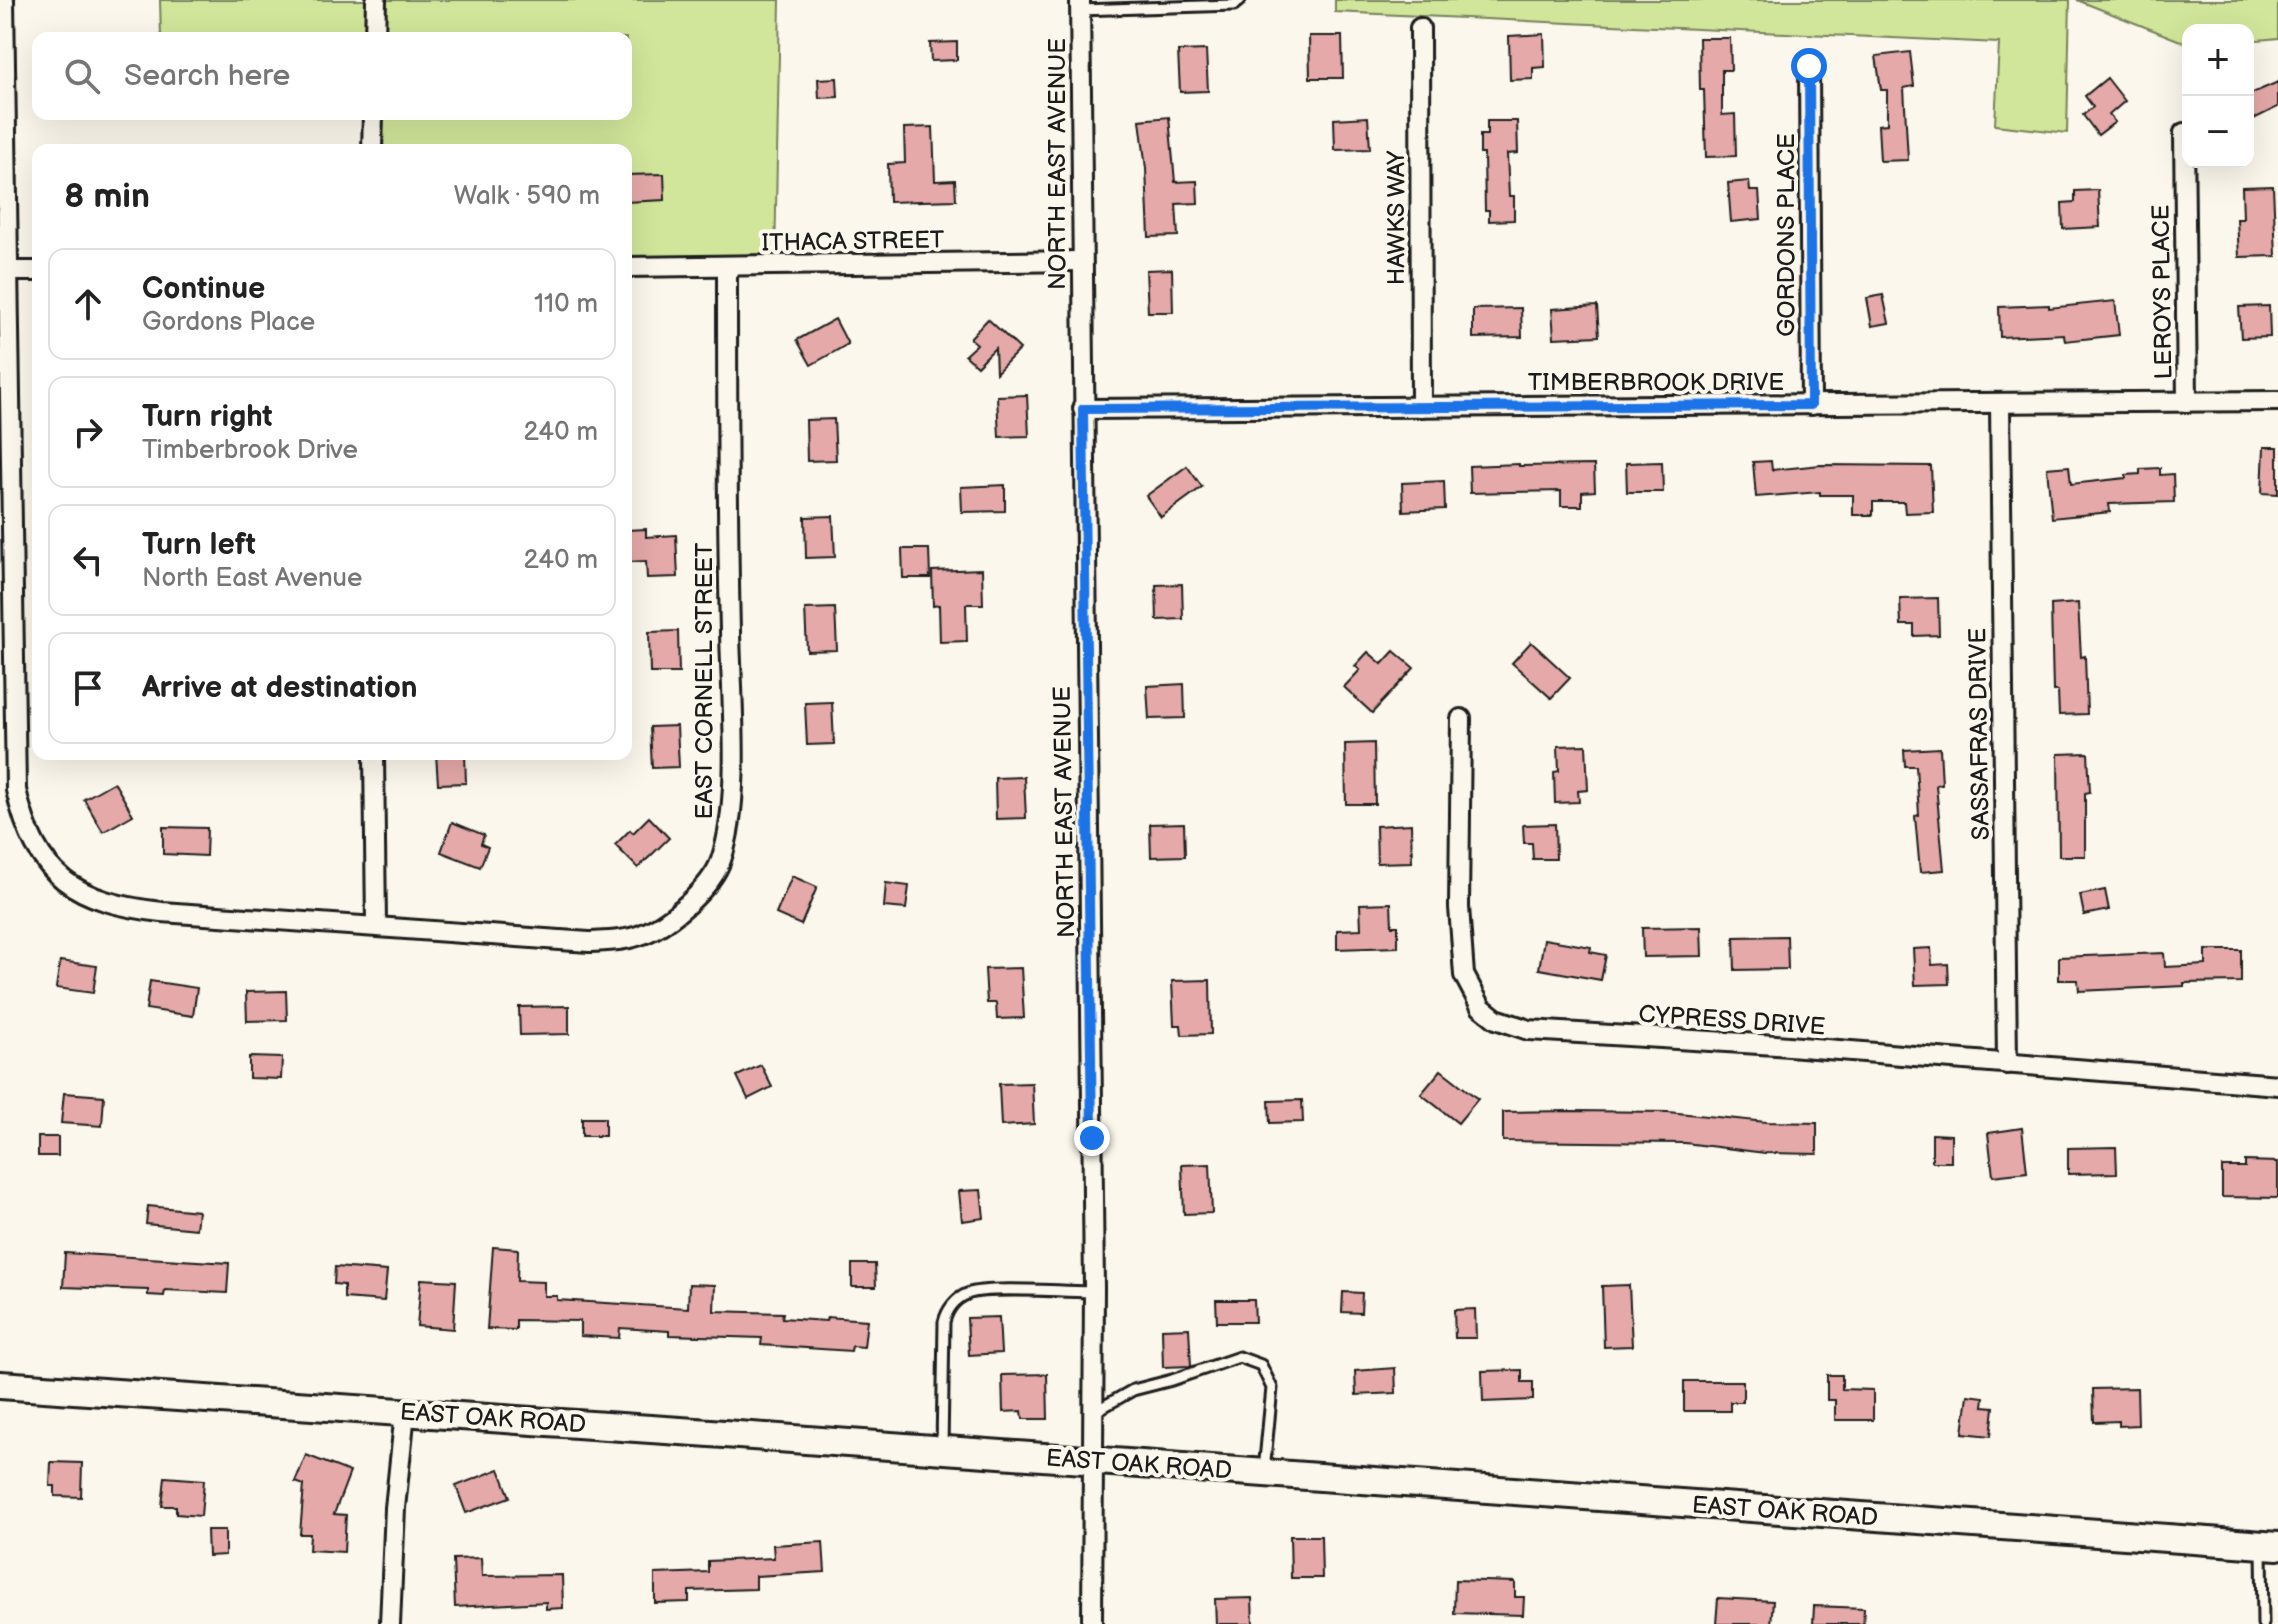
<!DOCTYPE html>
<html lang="en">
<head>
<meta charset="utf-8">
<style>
	body { margin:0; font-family:"Balsamiq Sans",sans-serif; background:#f2f2f2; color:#222 }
	.controls { position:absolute; right:24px; top:24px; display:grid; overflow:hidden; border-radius:16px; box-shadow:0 8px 32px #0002 }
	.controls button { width:72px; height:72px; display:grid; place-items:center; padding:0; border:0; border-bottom:2px solid #e0e0e0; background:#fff; color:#222; font:40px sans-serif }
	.stop { position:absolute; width:24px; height:24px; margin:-18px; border:6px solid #1a73e8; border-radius:50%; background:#fff }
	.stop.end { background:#1a73e8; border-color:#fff; box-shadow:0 2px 8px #0008 }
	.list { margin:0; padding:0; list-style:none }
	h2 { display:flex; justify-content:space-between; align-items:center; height:104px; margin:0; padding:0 32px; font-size:34px }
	h2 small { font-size:26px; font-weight:400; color:#767676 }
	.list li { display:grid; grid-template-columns:52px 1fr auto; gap:24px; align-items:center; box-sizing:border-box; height:112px; margin:0 16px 16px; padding:0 16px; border:2px solid #e0e0e0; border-radius:16px }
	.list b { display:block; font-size:30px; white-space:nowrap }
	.list p { margin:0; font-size:26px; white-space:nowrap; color:#767676 }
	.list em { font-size:26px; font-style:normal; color:#767676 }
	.icon { flex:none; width:44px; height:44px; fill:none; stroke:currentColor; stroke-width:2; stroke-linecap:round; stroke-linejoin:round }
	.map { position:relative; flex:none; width:2278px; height:1624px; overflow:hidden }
	.search { position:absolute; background:#fff; box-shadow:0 8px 32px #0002; left:32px; top:32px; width:600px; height:88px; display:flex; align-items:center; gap:20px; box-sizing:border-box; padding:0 28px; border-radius:16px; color:#767676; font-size:30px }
	.panel { position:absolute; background:#fff; box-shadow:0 8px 32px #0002; left:32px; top:144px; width:600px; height:616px; border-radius:16px }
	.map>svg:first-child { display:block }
</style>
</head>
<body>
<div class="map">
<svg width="2278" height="1624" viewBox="0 0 2278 1624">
	<rect width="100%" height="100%" fill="#fbf7ec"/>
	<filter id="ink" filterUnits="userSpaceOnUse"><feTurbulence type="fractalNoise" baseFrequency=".0125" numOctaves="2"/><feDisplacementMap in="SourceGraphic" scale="16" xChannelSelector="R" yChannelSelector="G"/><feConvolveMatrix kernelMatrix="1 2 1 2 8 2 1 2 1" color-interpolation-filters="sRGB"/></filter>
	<g filter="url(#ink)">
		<g fill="#d1e69a" stroke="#76815b" stroke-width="2">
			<path d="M160 0H780L775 262 626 265V150H365L362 114H626V38H161Z"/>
			<path d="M1335 0H2070L2067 133 1995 125 1999 43 1335 12Z"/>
			<path d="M2077 0H2278V38L2248 41V30H2188V44Z"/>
		</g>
		<g fill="#e4a9a8" stroke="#1c1c1c" stroke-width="2">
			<path d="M1544 34 1545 67 1533 68V79L1510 80 1509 36Z"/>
			<path d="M1309 36H1342L1343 78H1310Z"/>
			<path d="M1699 38H1730L1731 70H1722V115L1735 114 1736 156 1706 157 1704 90H1700Z"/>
			<path d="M957 42V60L931 61 930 43Z"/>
			<path d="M1206 50 1208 91 1180 92 1178 51Z"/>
			<path d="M1910 52 1914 86 1904 88 1908 160 1880 161 1878 125 1887 124V90H1881L1876 56Z"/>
			<path d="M837 78 838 97 819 98 818 79Z"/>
			<path d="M2107 78 2125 101 2109 115 2115 122 2098 135 2083 115 2093 107 2085 96Z"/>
			<path d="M2278 82V107L2248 122V95Z"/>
			<path d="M1169 117 1175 182 1197 181 1198 203 1176 204 1178 236 1149 237 1146 169 1140 120Z"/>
			<path d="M1368 117 1370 149 1335 150 1334 119Z"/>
			<path d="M1487 121H1517L1518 153 1507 154 1509 196H1514V220L1489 221V210H1485L1484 154H1480V135H1487Z"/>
			<path d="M933 127 935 181 955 180 956 200 889 202 888 164 905 163 904 128Z"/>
			<path d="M664 174 665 200 626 202V175Z"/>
			<path d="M1749 181 1750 191H1759L1761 219 1731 222 1728 183Z"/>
			<path d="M2273 186 2276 256 2239 257 2237 219H2243L2242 187Z"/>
			<path d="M2098 190 2100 227 2063 229 2062 203 2075 202V191Z"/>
			<path d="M1172 269 1173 312H1148L1146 270Z"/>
			<path d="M1883 295 1889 323 1872 326 1867 298Z"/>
			<path d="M2115 301 2119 335 2065 341 2064 334 2000 337 1999 307 2049 305V308Z"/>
			<path d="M1597 306 1599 336 1554 338 1552 309Z"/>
			<path d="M2269 306 2270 337 2241 338 2239 307Z"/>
			<path d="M1521 308 1522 337 1473 338V309Z"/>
			<path d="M835 319 848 344 811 365 797 340Z"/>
			<path d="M988 319 1020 349 996 373 995 348 977 366 965 355 977 344 970 338Z"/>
			<path d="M1027 395 1029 436 999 437 997 396Z"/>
			<path d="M834 419 836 460 807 461 806 420Z"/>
			<path d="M2264 447H2278V494L2262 493Z"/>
			<path d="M1771 461 1772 470 1821 465 1931 466 1933 512 1905 513 1904 502H1873V515H1853V495H1820V492L1756 497 1753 462Z"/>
			<path d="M1662 462 1663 492H1627L1626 463Z"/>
			<path d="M1519 464V466L1594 465 1595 491 1582 492V506H1561V491L1470 493 1469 466Z"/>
			<path d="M1187 466 1202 487 1161 517 1146 496Z"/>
			<path d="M2069 466 2071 484 2126 478V475L2140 474V469L2160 468V475L2173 474 2174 502 2109 504 2110 512 2052 518 2047 468Z"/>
			<path d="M1444 481 1445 509 1403 511 1402 483Z"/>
			<path d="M1005 485V511L962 512 961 487Z"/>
			<path d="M833 516 835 557 806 558 805 517Z"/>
			<path d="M646 529V537L676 535 678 577 647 578 646 561 626 562V530Z"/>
			<path d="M902 549H929L930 578H903Z"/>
			<path d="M982 569 983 604H966L967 641 940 642 939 605 933 606 932 571Z"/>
			<path d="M1182 584 1183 619 1157 620 1156 585Z"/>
			<path d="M1938 598 1939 635 1914 636V625H1901L1900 599Z"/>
			<path d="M2078 603 2081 657 2085 656 2087 714 2059 715 2058 691H2053L2051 605Z"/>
			<path d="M835 608 837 650 807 651 805 609Z"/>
			<path d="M678 631 679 673H650L649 632Z"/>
			<path d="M1531 642 1570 678 1551 698 1512 663Z"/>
			<path d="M1394 651 1414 668 1372 713 1344 687 1360 670 1355 666 1368 652 1382 664Z"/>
			<path d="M1184 684 1185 718 1149 719 1147 686Z"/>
			<path d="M832 702 834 744 807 745 805 703Z"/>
			<path d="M677 726 679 767 652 768 650 727Z"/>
			<path d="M1374 743 1375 804H1346L1345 744Z"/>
			<path d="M1586 745 1588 790 1578 791 1579 802 1555 803 1554 772 1559 771 1558 746Z"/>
			<path d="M1940 748 1942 784 1936 785 1944 870 1920 872 1915 816 1919 815 1916 766H1905L1904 750Z"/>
			<path d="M2088 753 2090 792 2085 793V856H2059L2058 754Z"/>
			<path d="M436 754H465L466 783 438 784Z"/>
			<path d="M1024 777 1026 818 996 819 995 778Z"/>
			<path d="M114 782 133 815 103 832 84 799Z"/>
			<path d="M649 817 669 838 638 868 615 845 630 830 633 833Z"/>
			<path d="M452 822 484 835 481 844 488 847 480 867 441 852Z"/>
			<path d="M1184 823 1185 856 1151 857 1150 824Z"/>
			<path d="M1411 824 1412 862 1377 863 1376 826Z"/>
			<path d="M1555 824 1556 859H1533L1532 843H1524L1523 825Z"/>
			<path d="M163 827 207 828 206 856 163 854Z"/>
			<path d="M792 876 817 887 801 925 776 914Z"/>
			<path d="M886 883 909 886 906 909 884 907Z"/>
			<path d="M2105 890 2109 910 2084 915 2080 895Z"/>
			<path d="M1391 903 1392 926H1398V947L1337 949V930L1361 929 1360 904Z"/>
			<path d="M1701 927 1702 956 1643 957 1642 928Z"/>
			<path d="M1787 936 1788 969 1735 970 1734 937Z"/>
			<path d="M1544 939 1591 947 1590 952 1606 955 1601 980 1539 969Z"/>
			<path d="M1931 948 1932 965 1948 964 1949 984 1915 985 1913 949Z"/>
			<path d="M2206 950H2241V982L2184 983V986L2079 991 2078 980H2059V957L2164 953 2165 967 2206 965Z"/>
			<path d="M60 961 97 966 93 993 56 988Z"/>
			<path d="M1021 968 1024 1018 997 1019 996 1003H987L985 969Z"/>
			<path d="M1210 980 1211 1034 1182 1035 1181 1025H1174L1172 981Z"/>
			<path d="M150 981 197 988 193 1016 146 1009Z"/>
			<path d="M286 991 287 1020 247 1021 246 992Z"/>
			<path d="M569 1006V1034L520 1035 519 1007Z"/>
			<path d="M249 1057 282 1058 281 1079 249 1078Z"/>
			<path d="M761 1065 772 1087 748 1099 737 1076Z"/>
			<path d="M1441 1070 1478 1099 1458 1123 1421 1094Z"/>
			<path d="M1032 1083 1034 1124 1001 1126 999 1084Z"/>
			<path d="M64 1093 104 1096 102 1126 61 1123Z"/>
			<path d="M1302 1100 1303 1122 1270 1123 1269 1101Z"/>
			<path d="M1571 1111 1668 1112 1766 1122 1817 1123V1154L1765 1153 1685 1143 1503 1141V1112Z"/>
			<rect x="582" y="1118" width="23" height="18"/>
			<path d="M2022 1128 2027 1172 1993 1176 1988 1133Z"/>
			<path d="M1932 1134 1951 1135V1162H1932Z"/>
			<rect x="38" y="1137" width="20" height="19"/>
			<path d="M2116 1147 2117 1173 2068 1174V1148Z"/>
			<path d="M2245 1161 2278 1162V1198L2222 1197V1167H2245Z"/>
			<path d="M1210 1164 1212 1213 1184 1214 1182 1165Z"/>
			<path d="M981 1190 984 1218 962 1221 959 1191Z"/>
			<path d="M148 1206 198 1211 196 1229 146 1224Z"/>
			<path d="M493 1247 518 1249 517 1281 544 1282V1296H557V1300L688 1308 689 1284 715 1285 714 1311 783 1313 782 1318 826 1321 827 1317 867 1320 864 1347 852 1346 851 1351 761 1345 762 1338 669 1335V1331L620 1328 619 1338 580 1336V1321L516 1320V1330L487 1329Z"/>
			<path d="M65 1253 229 1263 227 1293 165 1290 164 1296 148 1295V1290L63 1287Z"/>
			<path d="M852 1264H875L876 1287H852Z"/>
			<path d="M335 1267 387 1271 384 1301 344 1298V1285L334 1284Z"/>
			<path d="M421 1279 456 1281 453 1329 417 1326Z"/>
			<path d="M1629 1285 1632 1346 1604 1347 1602 1286Z"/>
			<path d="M1343 1292 1362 1293 1361 1313 1342 1312Z"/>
			<path d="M1216 1300H1254L1255 1322H1217Z"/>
			<path d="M1475 1309 1476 1338H1455L1454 1310Z"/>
			<path d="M999 1317 1001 1353 969 1355 967 1318Z"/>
			<path d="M1189 1328 1191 1366 1163 1367 1162 1329Z"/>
			<path d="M1395 1368 1396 1393 1356 1395 1355 1371Z"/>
			<path d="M1522 1370V1382H1533V1400L1483 1402 1482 1371Z"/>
			<path d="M1047 1374 1048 1419H1023L1022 1411 1003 1412 1002 1375Z"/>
			<path d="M1827 1375H1842V1389L1873 1390V1420H1835V1400H1827Z"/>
			<path d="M1684 1381H1743V1402H1730V1411H1684Z"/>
			<path d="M2137 1388 2138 1425 2119 1426V1421L2094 1422 2093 1389Z"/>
			<path d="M1968 1395 1984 1397 1983 1406 1994 1407 1991 1436 1963 1433Z"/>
			<path d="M306 1455 350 1472 334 1514 346 1515 344 1552 309 1550 310 1534H300L304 1485 295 1482Z"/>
			<path d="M51 1462 82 1463 81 1497 55 1496V1486H50Z"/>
			<path d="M499 1469 510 1497 466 1513 456 1486Z"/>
			<path d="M165 1477 204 1480 201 1516 176 1514V1506H162Z"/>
			<path d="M207 1530H225V1555L208 1556Z"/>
			<path d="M1290 1536H1321L1322 1578H1291Z"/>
			<path d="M823 1542 825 1572 756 1576V1589L689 1591V1602L655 1603V1574L708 1572V1561L774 1558 773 1545Z"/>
			<path d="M481 1558 482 1576 562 1575 563 1608 546 1609V1602L455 1607 453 1559Z"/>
			<path d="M1455 1580 1515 1582V1597H1524L1523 1615 1454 1613Z"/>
			<path d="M1252 1598 1253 1624H1216L1215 1599Z"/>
			<path d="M1718 1598 1773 1601 1771 1624H1716Z"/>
			<path d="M1814 1606 1864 1608 1863 1624H1813Z"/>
		</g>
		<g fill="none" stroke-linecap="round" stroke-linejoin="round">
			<g stroke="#1c1c1c" stroke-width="15">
				<g id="lane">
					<path d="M1080 10 1234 5 1240 0"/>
					<path d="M1094 1412 1133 1390 1172 1380 1239 1357 1261 1365 1272 1388 1264 1471"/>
					<path d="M942 1449 944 1322C947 1310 955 1299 967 1294 985 1286 1069 1292 1094 1292"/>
					<path d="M2262 1548 2263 1624"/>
				</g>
			</g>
			<g stroke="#1c1c1c" stroke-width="24">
				<g id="street">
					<path d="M4 0 16 790C36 878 76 902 162 912L589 942C608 941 626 941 643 934 669 924 712 887 721 860 742 800 731 696 730 631 727 509 727 388 727 267"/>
					<path d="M1080 0 1094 1288 1092 1624"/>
					<path d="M1420 28 1421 407"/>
					<path d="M375 38 376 0"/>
					<path d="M1809 66 1811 405"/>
					<path d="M2184 133 2187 402"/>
					<path d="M372 150 373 114"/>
					<path d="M626 267 1081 261"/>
					<path d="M8 271H38"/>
					<path d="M2000 403 2007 1064"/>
					<path d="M1083 409 2278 401"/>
					<path d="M1461 719 1459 907 1464 975 1481 1007 1496 1019 1529 1030 1776 1045 2278 1085"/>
					<path d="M374 754 376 926"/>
					<path d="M390 1624 395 1508 405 1412"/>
				</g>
			</g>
			<g stroke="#1c1c1c" stroke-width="32">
				<path id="secondary" d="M0 1385 710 1433 2278 1546"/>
			</g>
			<use href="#lane" stroke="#fbf7ec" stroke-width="9"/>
			<use href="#street" stroke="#fbf7ec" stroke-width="18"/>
			<use href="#secondary" stroke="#fbf7ec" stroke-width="26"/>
		</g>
	</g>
	<g fill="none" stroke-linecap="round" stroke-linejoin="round" filter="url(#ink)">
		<path stroke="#1a73e8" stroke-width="10" d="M1092 1138 1083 409 1811 405 1809 66"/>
	</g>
	<g text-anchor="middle" stroke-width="8" stroke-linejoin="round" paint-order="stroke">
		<g font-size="24" fill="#1c1c1c" stroke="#fbf7ec">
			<text transform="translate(1057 164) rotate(-90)" y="8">NORTH EAST AVENUE</text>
			<text transform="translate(1396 218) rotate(-90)" y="8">HAWKS WAY</text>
			<text transform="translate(1786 235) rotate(-90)" y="8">GORDONS PLACE</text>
			<text transform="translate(853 241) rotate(-1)" y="8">ITHACA STREET</text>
			<text transform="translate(2162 292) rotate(-91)" y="8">LEROYS PLACE</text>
			<text x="1656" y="390">TIMBERBROOK DRIVE</text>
			<text transform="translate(704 681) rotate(-90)" y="8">EAST CORNELL STREET</text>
			<text transform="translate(1979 734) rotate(-91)" y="8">SASSAFRAS DRIVE</text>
			<text transform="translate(1064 812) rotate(-91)" y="8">NORTH EAST AVENUE</text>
			<text transform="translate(1732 1020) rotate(4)" y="8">CYPRESS DRIVE</text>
			<text transform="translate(493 1418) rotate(4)" y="8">EAST OAK ROAD</text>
			<text transform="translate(1139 1464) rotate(4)" y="8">EAST OAK ROAD</text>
			<text transform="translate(1785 1511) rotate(4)" y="8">EAST OAK ROAD</text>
		</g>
	</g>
</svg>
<div class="controls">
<button>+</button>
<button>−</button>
</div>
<div class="stop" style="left:1809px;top:66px"></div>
<div class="stop end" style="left:1092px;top:1138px"></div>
<div class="search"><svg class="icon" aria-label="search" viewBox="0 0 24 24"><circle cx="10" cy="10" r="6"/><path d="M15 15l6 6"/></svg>Search here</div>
<section class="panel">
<h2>8 min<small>Walk · 590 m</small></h2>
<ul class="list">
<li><svg class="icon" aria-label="ahead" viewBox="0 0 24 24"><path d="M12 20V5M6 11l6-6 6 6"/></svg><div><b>Continue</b><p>Gordons Place</p></div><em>110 m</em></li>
<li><svg class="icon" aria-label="right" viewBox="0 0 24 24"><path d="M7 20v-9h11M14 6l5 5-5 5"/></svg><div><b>Turn right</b><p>Timberbrook Drive</p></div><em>240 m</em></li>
<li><svg class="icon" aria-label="left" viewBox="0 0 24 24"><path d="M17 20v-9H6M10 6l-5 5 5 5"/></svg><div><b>Turn left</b><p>North East Avenue</p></div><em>240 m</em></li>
<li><svg class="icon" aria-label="arrive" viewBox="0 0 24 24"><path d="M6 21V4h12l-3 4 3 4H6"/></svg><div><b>Arrive at destination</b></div></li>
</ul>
</section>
</div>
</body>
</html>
